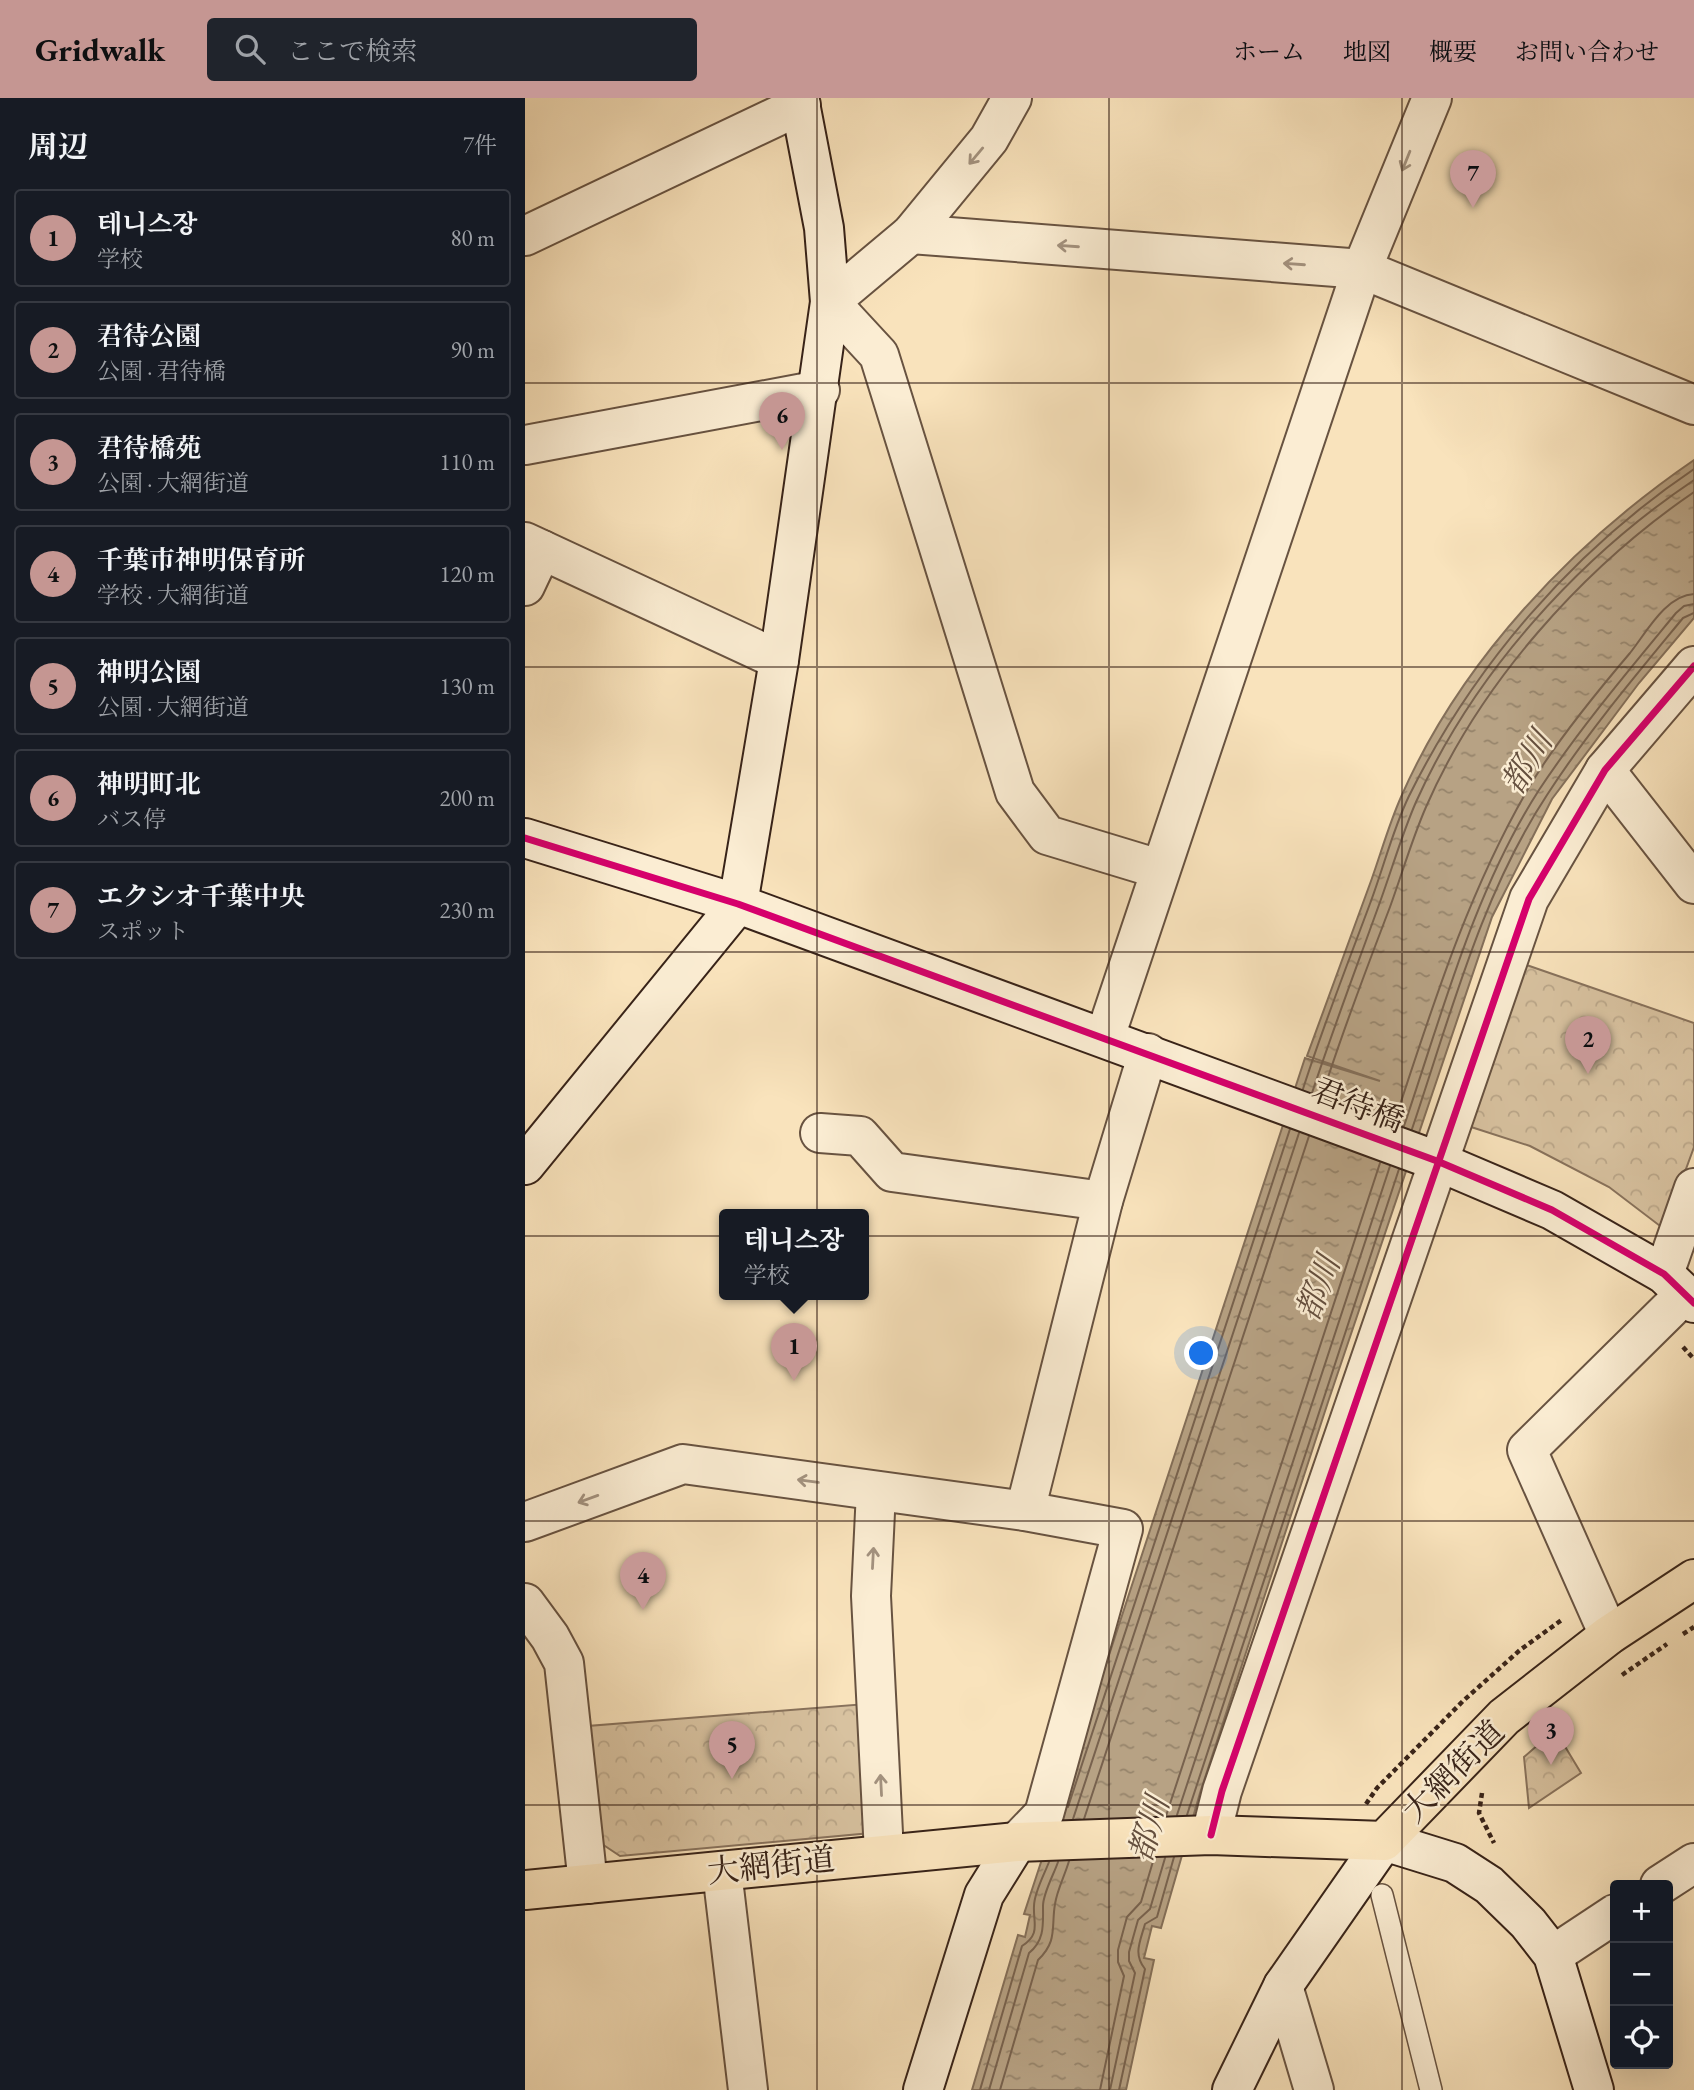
<!DOCTYPE html>
<html lang="ja">
<head>
<meta charset="utf-8">
<style>
	body { margin:0; font-family:"EB Garamond","Noto Serif JP","Noto Serif KR",serif; background:#20242c; color:#f1f3f6 }
	.controls { position:absolute; right:21px; bottom:21px; display:grid; overflow:hidden; border-radius:7px; box-shadow:0 7px 28px #0002 }
	.controls button { width:63px; height:63px; display:grid; place-items:center; padding:0; border:0; border-bottom:2px solid #363941; background:#171b24; color:#f1f3f6; font:35px sans-serif }
	.you { position:absolute; left:677px; top:1256px; width:24px; height:24px; margin:-18px; border:5px solid #fff; border-radius:50%; background:#1a73e8; box-shadow:0 0 0 10px #1a73e833 }
	.badge { display:grid; place-items:center; width:46px; height:46px; border-radius:50%; background:#c59692; color:#111; font-size:23px; font-weight:700 }
	.pin { position:absolute; translate:-50% -58px; filter:drop-shadow(0 2px 4px #0008) }
	.pin::after { content:''; position:absolute; top:37px; width:24px; height:21px; background:inherit; clip-path:polygon(0 0,100% 0,50% 100%) }
	.popup { position:absolute; left:194px; top:1111px; width:150px; height:91px; box-sizing:border-box; display:grid; place-content:center; border-radius:7px; background:#171b24; filter:drop-shadow(0 2px 5px #0005); font-size:23px; white-space:nowrap; color:#9ea1a6 }
	.popup b { font-size:26px; color:#f1f3f6 }
	.popup::after { content:''; position:absolute; left:50%; top:100%; margin-left:-14px; border:14px solid transparent; border-top-color:#171b24 }
	.list { margin:0; padding:0; list-style:none }
	h2 { display:flex; justify-content:space-between; align-items:center; height:91px; margin:0; padding:0 28px; font-size:30px }
	h2 small { font-size:23px; font-weight:400; color:#9ea1a6 }
	.list li { display:grid; grid-template-columns:46px 1fr auto; gap:21px; align-items:center; box-sizing:border-box; height:98px; margin:0 14px 14px; padding:0 14px; border:2px solid #363941; border-radius:7px }
	.list b { display:block; font-size:26px; white-space:nowrap }
	.list p { margin:0; font-size:23px; white-space:nowrap; color:#9ea1a6 }
	.list em { font-size:23px; font-style:normal; color:#9ea1a6 }
	.icon { flex:none; width:38px; height:38px; fill:none; stroke:currentColor; stroke-width:2; stroke-linecap:round; stroke-linejoin:round }
	.map { position:relative; flex:none; width:1169px; height:1992px; overflow:hidden }
	header { display:flex; align-items:center; gap:42px; box-sizing:border-box; height:98px; padding:0 35px; background:#c59692; color:#111 }
	header strong { font-size:33px }
	nav { display:flex; gap:38px; margin-inline-start:auto; font-size:24px }
	.search { width:490px; height:63px; background:#20242c; display:flex; align-items:center; gap:18px; box-sizing:border-box; padding:0 24px; border-radius:7px; color:#9ea1a6; font-size:26px }
	main { display:flex }
	aside { flex:1; background:#171b24 }
	.map>svg:first-child { display:block }
</style>
</head>
<body>
<header>
<strong>Gridwalk</strong>
<div class="search"><svg class="icon" aria-label="search" viewBox="0 0 24 24"><circle cx="10" cy="10" r="6"/><path d="M15 15l6 6"/></svg>ここで検索</div>
<nav><a>ホーム</a><a>地図</a><a>概要</a><a>お問い合わせ</a></nav>
</header>
<main>
<aside>
<h2>周辺<small>7件</small></h2>
<ul class="list">
<li><span class="badge">1</span><div><b>테니스장</b><p>学校</p></div><em>80 m</em></li>
<li><span class="badge">2</span><div><b>君待公園</b><p>公園 · 君待橋</p></div><em>90 m</em></li>
<li><span class="badge">3</span><div><b>君待橋苑</b><p>公園 · 大網街道</p></div><em>110 m</em></li>
<li><span class="badge">4</span><div><b>千葉市神明保育所</b><p>学校 · 大網街道</p></div><em>120 m</em></li>
<li><span class="badge">5</span><div><b>神明公園</b><p>公園 · 大網街道</p></div><em>130 m</em></li>
<li><span class="badge">6</span><div><b>神明町北</b><p>バス停</p></div><em>200 m</em></li>
<li><span class="badge">7</span><div><b>エクシオ千葉中央</b><p>スポット</p></div><em>230 m</em></li>
</ul>
</aside>
<div class="map">
<svg width="1169" height="1992" viewBox="0 0 1169 1992">
	<defs>
		<pattern id="forest-crowns" width="20" height="18" patternUnits="userSpaceOnUse" patternTransform="scale(1.75)"><rect width="20" height="18" fill="#d8c2a0"/><path d="M2 6a3 3 0 1 1 6 0M12 15a3 3 0 1 1 6 0" fill="none" stroke="#baa689"/></pattern>
		<pattern id="water-ripples" width="26" height="14" patternUnits="userSpaceOnUse" patternTransform="scale(1.75)"><rect width="26" height="14" fill="#b7a284"/><path d="M2 4q2-2 4 0t4 0M15 11q2-2 4 0t4 0" fill="none" stroke="#96846b"/></pattern>
	</defs>
	<rect width="100%" height="100%" fill="#f9e3bc"/>
	<filter id="stains"><feTurbulence type="fractalNoise" baseFrequency=".00286" numOctaves="4"/><feColorMatrix values="0 0 0 0 .2 0 0 0 0 .09 0 0 0 0 .02 0 0 0 .5 -.17"/></filter>
	<radialGradient id="worn" r=".72"><stop offset=".6" stop-color="#630" stop-opacity="0"/><stop offset="1" stop-color="#630" stop-opacity=".3"/></radialGradient>
	<g fill="url(#forest-crowns)" stroke="#88725c" stroke-width="2">
		<path d="M993 864 1169 925V1049L1139 1131 1084 1089 1005 1048 940 1027Z"/>
		<path d="M341 1606 346 1735 95 1758 77 1746 63 1628Z"/>
		<path d="M1030 1632 1056 1675 1004 1710 999 1659Z"/>
	</g>
	<path fill="url(#water-ripples)" stroke="#846f59" stroke-width="2" d="M1169 362V520L1114 585 1027 701 967 819 804 1301 675 1695 636 1830 627 1828 619 1860 629 1862 601 1992H447L493 1837 500 1839 505 1817 499 1816 780 960 855 983 782 958C803 900 825 842 846 783 856 755 864 726 876 699 936 562 1048 445 1169 362Z"/>
	<g fill="none" stroke-linecap="round" stroke-linejoin="round">
		<g stroke="#78624e" stroke-width="2">
			<path d="M778 991C798 928 823 865 846 803 859 768 868 731 884 698 949 567 1048 453 1169 371"/>
			<path d="M787 995C808 931 832 868 855 804 867 771 877 736 891 704 949 575 1053 460 1169 382"/>
			<path d="M797 998C817 934 841 872 865 809 877 776 887 741 901 709 955 585 1058 470 1169 394"/>
			<path d="M869 1025C907 910 942 796 1003 691 1029 646 1071 595 1105 555 1121 535 1141 497 1169 496"/>
			<path d="M879 1028C917 916 949 793 1014 692 1055 630 1104 572 1151 515L1159 508 1169 506"/>
			<path d="M887 1031C925 919 956 797 1022 697 1062 635 1111 577 1158 520L1169 515"/>
			<path d="M543 1709 765 1031"/>
			<path d="M652 1717 865 1068"/>
			<path d="M662 1717 874 1071"/>
			<path d="M641 1718 855 1065"/>
			<path d="M548 1721 774 1035"/>
			<path d="M559 1721 784 1038"/>
			<path d="M455 1992 497 1848C516 1836 508 1825 509 1808 509 1795 519 1777 524 1764"/>
			<path d="M464 1992 504 1855C520 1842 518 1826 518 1808 518 1795 529 1776 533 1764"/>
			<path d="M475 1992 513 1862C533 1843 526 1829 530 1806 532 1792 540 1777 544 1763"/>
			<path d="M575 1992 599 1878 593 1864V1852L602 1819 616 1804 629 1760"/>
			<path d="M585 1992 610 1875 604 1863V1854L613 1822 625 1811 640 1760"/>
			<path d="M594 1992 620 1871C608 1856 615 1844 620 1826L632 1819 649 1759"/>
		</g>
		<g stroke="#685341" stroke-width="24">
			<path id="lane" d="M857 1797 906 1992"/>
		</g>
		<g stroke="#685341" stroke-width="42">
			<g id="street">
				<path d="M487 0 464 41 386 136 305 204 354 257 490 694 522 737 634 771"/>
				<path d="M386 136 837 171 1169 307"/>
				<path d="M0 138 276 7"/>
				<path d="M0 347 295 292"/>
				<path d="M0 444 254 562"/>
				<path d="M0 488 17 452"/>
				<path d="M1080 672 1169 786"/>
				<path d="M580 939 837 171 907 0"/>
				<path d="M295 1035 335 1038 367 1074 578 1103"/>
				<path d="M1139 1176 1169 1090"/>
				<path d="M351 1393 346 1498 359 1755"/>
				<path d="M500 1413 578 1103 623 955"/>
				<path d="M0 1424 158 1366 500 1413 598 1431 519 1716 492 1744"/>
				<path d="M0 1505 25 1539 39 1565 63 1786"/>
				<path d="M1084 1537 1002 1352 1160 1196"/>
				<path d="M686 1737 697 1693 1004 801 1080 672 1169 568"/>
				<path d="M197 1773 223 1992"/>
				<path d="M1135 1787 1169 1765"/>
				<path d="M1028 1857 1090 1816"/>
				<path d="M758 1888 789 1992"/>
			</g>
		</g>
		<g stroke="#382318" stroke-width="42">
			<g id="secondary">
				<path d="M0 740 213 806 912 1063 1027 1112 1139 1176 1169 1205"/>
				<path d="M0 1067 213 806 254 562 305 204 299 130 274 0"/>
				<path d="M398 1992 459 1797 492 1744"/>
				<path d="M707 1992 758 1888 859 1743 930 1765 964 1787 1003 1825 1028 1857 1069 1992"/>
			</g>
		</g>
		<g stroke="#382318" stroke-width="42">
			<path id="primary" d="M0 1792 492 1744 686 1737 859 1743 979 1619 1084 1537 1169 1481"/>
		</g>
		<g stroke="#382318" stroke-width="4.5" stroke-dasharray="5 3.5" stroke-linecap="butt">
			<path d="M1158 1249 1169 1261"/>
			<path d="M1158 1536 1169 1529"/>
			<path d="M1097 1577 1142 1546"/>
			<path d="M957 1695 954 1715 969 1745"/>
			<path d="M841 1706 852 1690 938 1603 995 1552 1038 1521"/>
		</g>
		<use href="#lane" stroke="#fbedd3" stroke-width="21"/>
		<use href="#street" stroke="#fbedd3" stroke-width="38"/>
		<use href="#secondary" stroke="#fbedd3" stroke-width="38"/>
		<use href="#primary" stroke="#f9e3bc" stroke-width="38"/>
		<g stroke="#fbedd3" stroke-width="11">
			<g id="cycleway">
				<path d="M0 740 213 806 912 1063 1027 1112 1139 1176 1169 1205"/>
				<path d="M686 1737 697 1693 1004 801 1080 672 1169 568"/>
			</g>
		</g>
		<use href="#cycleway" stroke="#d6006c" stroke-width="7"/>
	</g>
	<defs><path id="oneway-shaft" d="M-6 0H5M1.5-3L5.5 0L1.5 3" fill="none" stroke-width="1.6" stroke-linecap="round" stroke-linejoin="round" transform="scale(1.75)"/></defs>
	<g stroke="#a3927f">
		<use href="#oneway-shaft" transform="translate(451 58) rotate(130)"/>
		<use href="#oneway-shaft" transform="translate(881 63) rotate(112)"/>
		<use href="#oneway-shaft" transform="translate(543 148) rotate(-176)"/>
		<use href="#oneway-shaft" transform="translate(769 166) rotate(-176)"/>
		<use href="#oneway-shaft" transform="translate(283 1383) rotate(-172)"/>
		<use href="#oneway-shaft" transform="translate(63 1401) rotate(160)"/>
		<use href="#oneway-shaft" transform="translate(348 1460) rotate(-87)"/>
		<use href="#oneway-shaft" transform="translate(356 1687) rotate(-93)"/>
	</g>
	<path fill="none" stroke="#382318" stroke-width="2" stroke-opacity="0.55" d="M292 0V1992M584 0V1992M877 0V1992M0 285H1169M0 569H1169M0 854H1169M0 1138H1169M0 1423H1169M0 1707H1169"/>
	<g text-anchor="middle" stroke-width="5" stroke-linejoin="round" paint-order="stroke">
		<g font-size="32" fill="#382318" stroke="#fbedd3">
			<text transform="translate(833 1007) rotate(21)" y="11">君待橋</text>
			<text transform="translate(928 1673) rotate(-45)" y="11">大網街道</text>
			<text transform="translate(246 1767) rotate(-6)" y="11">大網街道</text>
		</g>
		<g font-size="33" font-style="italic" fill="#644f3e" stroke="#fbedd3">
			<text transform="translate(1001 664) rotate(-59)" y="12">都川</text>
			<text transform="translate(792 1190) rotate(-69)" y="12">都川</text>
			<text transform="translate(623 1731) rotate(-73)" y="12">都川</text>
		</g>
	</g>
	<rect width="100%" height="100%" filter="url(#stains)"/>
	<rect width="100%" height="100%" fill="url(#worn)"/>
</svg>
<div class="controls">
<button>+</button>
<button>−</button>
<button><svg class="icon" aria-label="locate" viewBox="0 0 24 24"><circle cx="12" cy="12" r="6"/><path d="M12 2v4M12 18v4M2 12h4M18 12h4"/></svg></button>
</div>
<div class="you"></div>
<div class="pin badge" style="left:269px;top:1283px">1</div>
<div class="popup"><b>테니스장</b>学校</div>
<div class="pin badge" style="left:1063px;top:976px">2</div>
<div class="pin badge" style="left:1026px;top:1667px">3</div>
<div class="pin badge" style="left:118px;top:1512px">4</div>
<div class="pin badge" style="left:207px;top:1681px">5</div>
<div class="pin badge" style="left:257px;top:352px">6</div>
<div class="pin badge" style="left:948px;top:110px">7</div>
</div>
</main>
</body>
</html>
